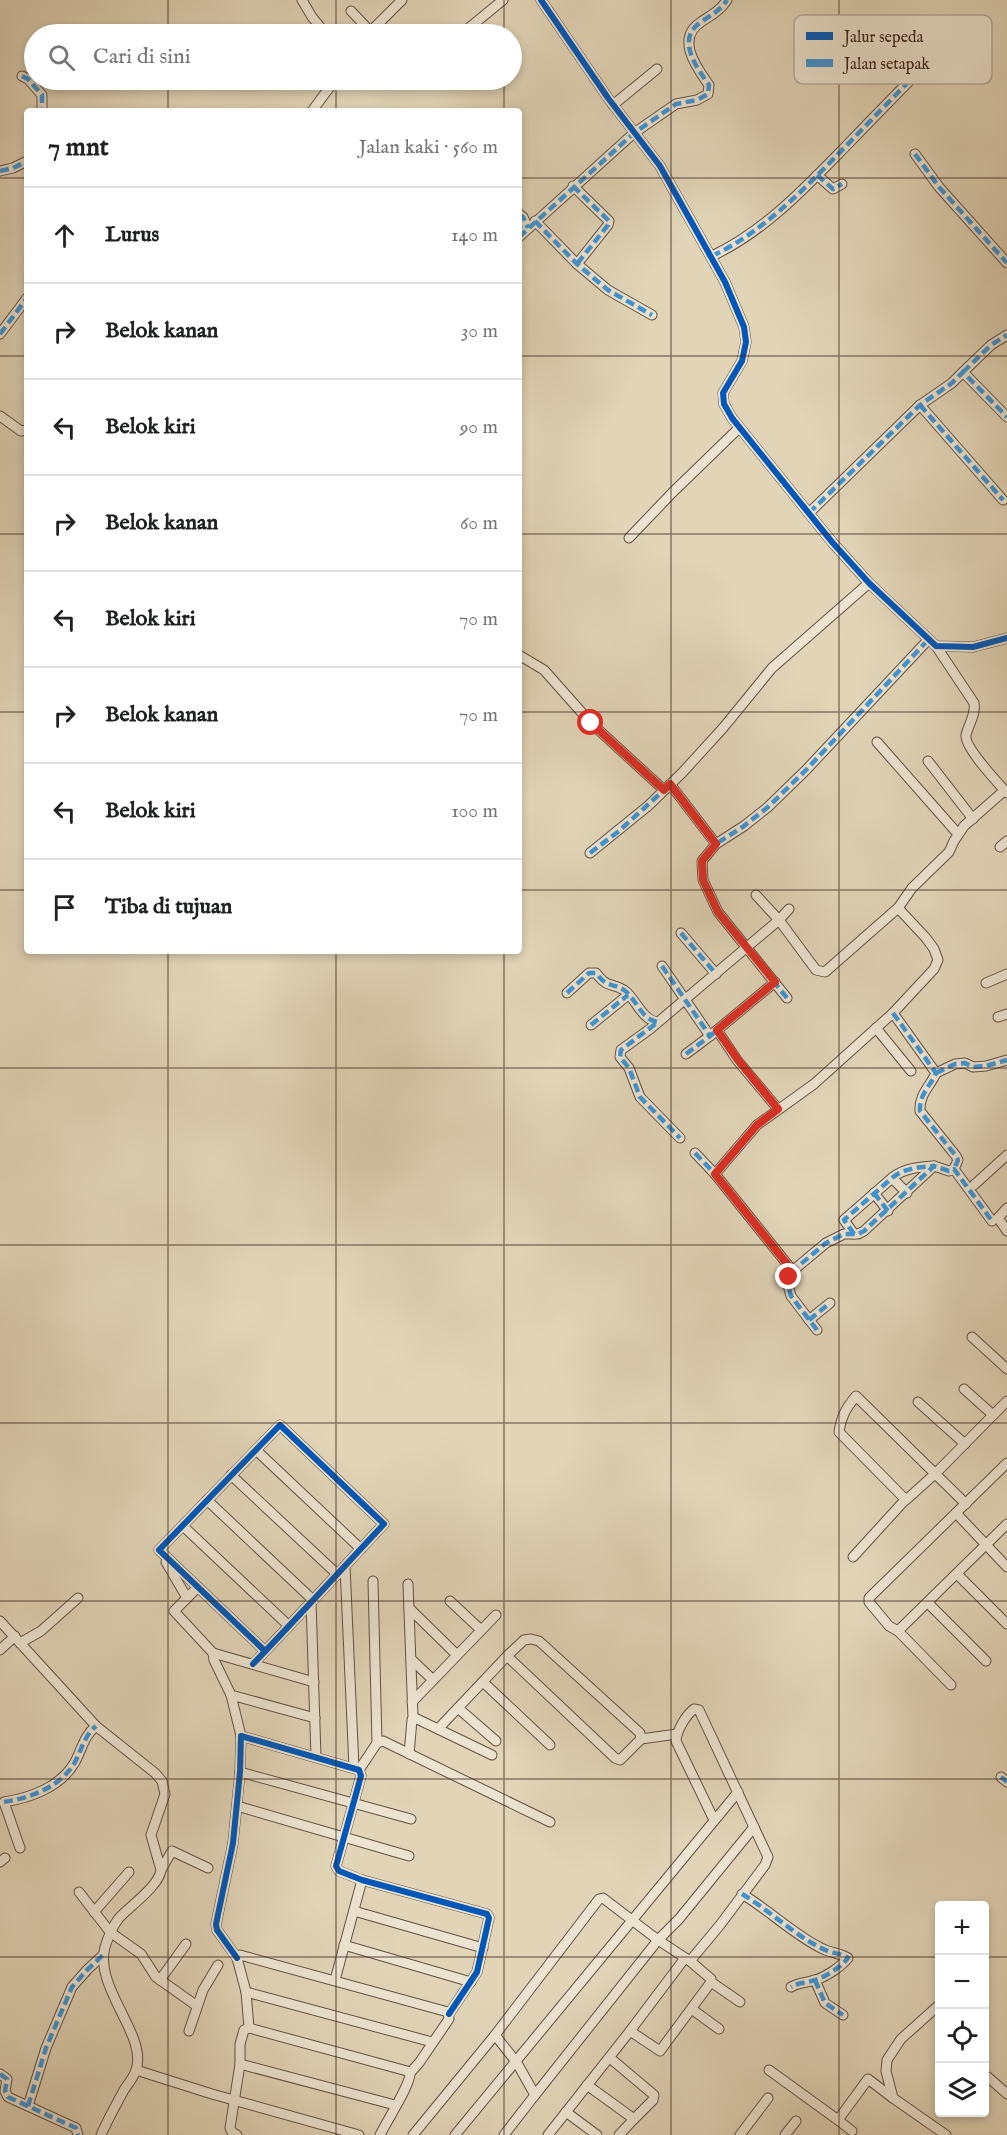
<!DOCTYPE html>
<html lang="id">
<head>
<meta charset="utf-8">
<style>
	body { margin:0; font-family:"IM FELL English",serif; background:#f2f2f2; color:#202124 }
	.controls { position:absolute; right:18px; bottom:18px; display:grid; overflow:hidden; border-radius:6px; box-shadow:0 3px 9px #0003 }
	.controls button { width:54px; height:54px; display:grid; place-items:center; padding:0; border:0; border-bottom:2px solid #e0e0e0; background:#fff; color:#202124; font:30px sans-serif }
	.stop { position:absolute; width:18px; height:18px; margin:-14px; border:4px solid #d93025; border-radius:50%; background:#fff }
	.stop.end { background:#d93025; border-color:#fff; box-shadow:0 2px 6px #0008 }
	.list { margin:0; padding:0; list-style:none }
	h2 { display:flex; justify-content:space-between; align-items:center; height:78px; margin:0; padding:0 24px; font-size:26px }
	h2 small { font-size:20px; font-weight:400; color:#757577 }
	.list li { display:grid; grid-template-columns:39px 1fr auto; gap:18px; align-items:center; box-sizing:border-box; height:96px; padding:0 24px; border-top:2px solid #e0e0e0 }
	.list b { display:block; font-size:22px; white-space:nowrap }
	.list em { font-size:20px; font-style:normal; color:#757577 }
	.icon { flex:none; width:33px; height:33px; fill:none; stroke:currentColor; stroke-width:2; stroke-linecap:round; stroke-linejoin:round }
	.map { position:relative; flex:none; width:1007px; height:2135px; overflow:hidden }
	.search { position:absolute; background:#fff; box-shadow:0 3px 9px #0003; left:24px; top:24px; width:498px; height:66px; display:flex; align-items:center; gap:15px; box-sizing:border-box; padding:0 21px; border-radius:33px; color:#757577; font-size:22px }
	.panel { position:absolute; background:#fff; box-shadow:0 3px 9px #0003; left:24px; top:108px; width:498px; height:846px; border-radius:6px }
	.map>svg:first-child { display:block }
</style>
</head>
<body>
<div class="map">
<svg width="1007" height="2135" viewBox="0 0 1007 2135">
	<rect width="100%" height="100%" fill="#e1d4b7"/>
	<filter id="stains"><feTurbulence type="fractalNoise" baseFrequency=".00333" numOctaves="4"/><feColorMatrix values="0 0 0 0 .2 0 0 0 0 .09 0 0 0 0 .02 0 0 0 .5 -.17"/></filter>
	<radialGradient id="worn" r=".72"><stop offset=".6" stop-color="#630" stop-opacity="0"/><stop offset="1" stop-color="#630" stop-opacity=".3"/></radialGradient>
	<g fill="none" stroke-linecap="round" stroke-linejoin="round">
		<g stroke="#645144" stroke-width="11">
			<g id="minor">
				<path d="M302 0 312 17 326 34"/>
				<path d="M541 0 608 98 660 166 725 282 744 327 746 342 742 361 723 393 724 404 732 418 832 542 869 583 936 646 973 647 1007 638"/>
				<path d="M351 11 371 32"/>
				<path d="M464 32 503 0"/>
				<path d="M368 34 402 0"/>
				<path d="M22 76 28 79 42 95V111"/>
				<path d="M399 80 402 84"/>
				<path d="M613 105 657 69"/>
				<path d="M312 111 335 80"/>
				<path d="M915 154 939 187 1007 263"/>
				<path d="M0 171 13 168 27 161"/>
				<path d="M817 175 833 189 842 184"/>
				<path d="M573 186 609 221 608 225 577 264"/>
				<path d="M519 214 523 217 528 228"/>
				<path d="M535 221 577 264 608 290 652 315"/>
				<path d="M519 237 634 133 676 104 697 100 708 94 709 85C697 68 675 39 701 22 711 15 720 11 727 0"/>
				<path d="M712 256C765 231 806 187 847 145 878 113 909 81 941 49"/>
				<path d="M0 334 27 298"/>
				<path d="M963 372 991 345 1007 335"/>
				<path d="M920 405 1003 500"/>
				<path d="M0 416 21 431 27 430"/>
				<path d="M809 513 920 405 952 383 963 372 1007 417"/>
				<path d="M629 538 672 493 739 428"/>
				<path d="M936 646 974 703C976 715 969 723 966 735 964 747 998 783 1007 793"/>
				<path d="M519 655 544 670 591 723 664 790"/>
				<path d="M877 742 958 834"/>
				<path d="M928 761 973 819"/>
				<path d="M670 784 716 844"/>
				<path d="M1000 847 1007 841"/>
				<path d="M590 853 648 806 682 773 723 728 772 668 869 583"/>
				<path d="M756 895 779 920 789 909"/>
				<path d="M681 933 716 974"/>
				<path d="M662 966 710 1036 775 982"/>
				<path d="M986 983 1007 974"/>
				<path d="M567 993 589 973H596C608 989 611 982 624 990 636 998 641 1020 658 1022"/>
				<path d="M787 998 718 912 703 880 702 861 716 844 744 826 768 807 806 770 928 640"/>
				<path d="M893 1013 936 1073C930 1087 919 1094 920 1111L956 1156 958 1160 954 1169"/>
				<path d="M998 1017 1007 1014"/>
				<path d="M591 1025 628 995"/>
				<path d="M876 1028 911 1071"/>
				<path d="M717 1030 737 1060 778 1109"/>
				<path d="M686 1054 710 1036"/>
				<path d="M936 1073 955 1064 965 1063 973 1067 986 1066 1007 1060"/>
				<path d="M680 1138 640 1097 629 1068 620 1057 621 1050 650 1029 779 920 816 970 825 972 898 908 912 888 949 852 954 841 964 826 1005 790"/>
				<path d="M695 1153 715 1174 792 1270"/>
				<path d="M715 1174 757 1125 814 1084 893 1013 934 969 938 960 934 949 926 938 898 908"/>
				<path d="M892 1178 907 1193"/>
				<path d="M974 1185 1007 1155"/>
				<path d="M874 1193 888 1211"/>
				<path d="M1007 1208 998 1218 1007 1231"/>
				<path d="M854 1234 844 1220 892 1178C904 1168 920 1167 934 1166"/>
				<path d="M809 1320 830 1303"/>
				<path d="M817 1330 791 1296 788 1285 790 1273 826 1243 844 1234H858L864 1231 934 1166 949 1171 954 1169 992 1221"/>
				<path d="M972 1337 1007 1369"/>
				<path d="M964 1389 993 1415"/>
				<path d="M918 1402 965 1444"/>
				<path d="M256 1450 361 1549"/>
				<path d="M1007 1463 869 1598V1602L889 1626 898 1631 1007 1524"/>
				<path d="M231 1475 337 1574"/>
				<path d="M207 1500 313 1600"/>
				<path d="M966 1504 856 1396C846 1408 841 1417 839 1432L906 1500 936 1473 1007 1401"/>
				<path d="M956 1513 1007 1567"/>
				<path d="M183 1526 289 1626"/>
				<path d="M853 1557 905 1500"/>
				<path d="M166 1562 187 1598"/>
				<path d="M345 1566 354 1768"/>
				<path d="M957 1574 1007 1624"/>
				<path d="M373 1581 377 1743"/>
				<path d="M408 1584 413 1718"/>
				<path d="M198 1587 174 1611 213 1653 214 1660 231 1695 241 1736"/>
				<path d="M450 1601 481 1630"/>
				<path d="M311 1602 316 1757"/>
				<path d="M928 1603 986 1661"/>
				<path d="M409 1608 457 1655"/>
				<path d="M0 1621 96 1726 155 1773 162 1781 165 1794 151 1835 161 1870C159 1886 130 1906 119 1918 113 1926 108 1937 105 1947 94 1989 148 2035 136 2070 134 2077 128 2084 124 2090 116 2105 108 2119 101 2135"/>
				<path d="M898 1631 951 1685"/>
				<path d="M531 1639 539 1641 640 1733 641 1739 620 1760 615 1758 507 1656 524 1640Z"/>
				<path d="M20 1643 41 1631 78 1598"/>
				<path d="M0 1650 15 1636"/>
				<path d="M213 1653 314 1682"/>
				<path d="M411 1659 433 1680"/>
				<path d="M253 1664C297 1618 340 1571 384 1524L280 1425 159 1550 265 1651"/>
				<path d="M483 1682 550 1745"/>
				<path d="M231 1695 315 1718"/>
				<path d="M412 1702 496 1615"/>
				<path d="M458 1708 496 1741"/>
				<path d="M438 1729 507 1656"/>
				<path d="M641 1739 677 1734"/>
				<path d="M409 1754 412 1720 415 1718 492 1755"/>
				<path d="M359 1770 377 1743 383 1741 550 1822"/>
				<path d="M240 1772 411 1819"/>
				<path d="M1001 1777 1007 1782"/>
				<path d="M237 1806 409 1856"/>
				<path d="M20 1848 4 1802C30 1798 61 1787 75 1762 82 1749 84 1736 96 1726"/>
				<path d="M0 1862 5 1858"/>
				<path d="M161 1870 172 1851 208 1868"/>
				<path d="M79 1892 110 1932 141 1954 156 1977 197 2006"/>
				<path d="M742 1894C769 1910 793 1934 821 1948 830 1953 840 1953 848 1958 842 1966 826 1977 815 1980 807 1983 799 1982 791 1987"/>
				<path d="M354 1911 483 1948"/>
				<path d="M94 1912 129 1872"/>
				<path d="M344 1945 471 1982"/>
				<path d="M237 1958 217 1930 216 1924 233 1843 240 1772 241 1736 359 1770 361 1776 336 1866 339 1871 362 1880 487 1914 489 1918 477 1972 449 2014"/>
				<path d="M690 1961 720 1925 765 1865 768 1857 699 1710 694 1709C686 1715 677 1730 676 1741L714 1820"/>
				<path d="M160 1980 186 1944"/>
				<path d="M335 1980 362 1880"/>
				<path d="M815 1980 825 2003 843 2015"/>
				<path d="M711 1982 740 2002"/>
				<path d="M246 1992 432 2042"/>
				<path d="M940 2004 901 2039 887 2060 886 2071 893 2098 946 2135"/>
				<path d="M693 2010 719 2029"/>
				<path d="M249 2028 246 1992 237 1958 240 1955 448 2012 449 2019 419 2063 410 2073"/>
				<path d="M189 2031 203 1990 218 1965"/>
				<path d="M630 2031 685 1958"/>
				<path d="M495 2035 517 2063 535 2095 504 2135"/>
				<path d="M610 2058 654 2095 653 2100 634 2119"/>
				<path d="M240 2064V2044L244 2030 249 2028 407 2071 410 2073C411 2084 386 2122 380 2135"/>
				<path d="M136 2070 212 2094 359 2135"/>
				<path d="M769 2070 838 2120 868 2079 893 2098"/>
				<path d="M0 2074 7 2079 5 2091 8 2097 76 2128 78 2135"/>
				<path d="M988 2077 1007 2094"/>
				<path d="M587 2085 634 2119 619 2135"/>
				<path d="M535 2095 658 1940 679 1919 754 1827"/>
				<path d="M28 2106 46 2048 72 1987 87 1970 103 1955"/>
				<path d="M566 2112 597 2135"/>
				<path d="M838 2120 852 2131"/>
				<path d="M237 2135 232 2132 230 2128 240 2064 395 2105"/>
				<path d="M413 2135 495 2035 599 1899 603 1898 658 1940 690 1961 711 1979V1982L660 2051 630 2031 548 2135"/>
				<path d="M455 2135 738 1792"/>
				<path d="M740 2135 768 2098"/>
				<path d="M785 2135 796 2121"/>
			</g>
		</g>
		<use href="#minor" stroke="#ece3d0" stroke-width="9"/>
		<g stroke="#3e95d5" stroke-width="4.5" stroke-dasharray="9 4.5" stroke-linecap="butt">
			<path d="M22 76 28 79 42 95V111"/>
			<path d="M915 154 939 187 1007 263"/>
			<path d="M0 171 13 168 27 161"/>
			<path d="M817 175 833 189 842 184"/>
			<path d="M573 186 609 221 608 225 577 264"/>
			<path d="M519 214 523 217 528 228"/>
			<path d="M535 221 577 264 608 290 652 315"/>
			<path d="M519 237 634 133 676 104 697 100 708 94 709 85C697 68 675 39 701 22 711 15 720 11 727 0"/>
			<path d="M712 256C765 231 806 187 847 145 878 113 909 81 941 49"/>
			<path d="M0 334 27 298"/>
			<path d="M963 372 991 345 1007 335"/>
			<path d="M920 405 1003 500"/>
			<path d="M809 513 920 405 952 383 963 372 1007 417"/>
			<path d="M670 784 716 844"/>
			<path d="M590 853 619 831 664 790"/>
			<path d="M681 933 716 974"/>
			<path d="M662 966 710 1036 775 982"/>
			<path d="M567 993 589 973H596C608 989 611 982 624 990 636 998 641 1020 658 1022L621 1050 620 1057 629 1068 640 1097 680 1138"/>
			<path d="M787 998 718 912 703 880 702 861 716 844 744 826 768 807 806 770 928 640"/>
			<path d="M893 1013 936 1073C930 1087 919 1094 920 1111L956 1156 958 1160 954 1169"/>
			<path d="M591 1025 628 995"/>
			<path d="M717 1030 737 1060 778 1109"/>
			<path d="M686 1054 710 1036"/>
			<path d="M936 1073 955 1064 965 1063 973 1067 986 1066 1007 1060"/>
			<path d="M695 1153 715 1174 792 1270"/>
			<path d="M874 1193 888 1211"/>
			<path d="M854 1234 844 1220 892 1178C904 1168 920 1167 934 1166"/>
			<path d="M809 1320 830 1303"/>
			<path d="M817 1330 791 1296 788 1285 790 1273 826 1243 844 1234H858L864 1231 934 1166 949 1171 954 1169 992 1221"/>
			<path d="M1001 1777 1007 1782"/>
			<path d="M4 1802C30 1798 61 1787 75 1762 82 1749 84 1736 96 1726"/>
			<path d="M742 1894C769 1910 793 1934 821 1948 830 1953 840 1953 848 1958 842 1966 826 1977 815 1980 807 1983 799 1982 791 1987"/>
			<path d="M815 1980 825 2003 843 2015"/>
			<path d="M0 2074 7 2079 5 2091 8 2097 76 2128 78 2135"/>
			<path d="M28 2106 46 2048 72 1987 87 1970 103 1955"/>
		</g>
		<g stroke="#ece3d0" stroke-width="10">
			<g id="cycleway">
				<path d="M541 0 608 98 660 166 725 282 744 327 746 342 742 361 723 393 724 404 732 418 832 542 869 583 936 646 973 647 1007 638"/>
				<path d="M253 1664C297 1618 340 1571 384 1524L280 1425 159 1550 265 1651"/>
				<path d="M237 1958 217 1930 216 1924 233 1843 240 1772 241 1736 359 1770 361 1776 336 1866 339 1871 362 1880 487 1914 489 1918 477 1972 449 2014"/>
			</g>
		</g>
		<use href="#cycleway" stroke="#0057b8" stroke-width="6"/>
	</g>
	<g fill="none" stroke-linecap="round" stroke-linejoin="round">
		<path stroke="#d93025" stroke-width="8" d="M591 723 664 790 670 784 716 844 702 861 703 880 718 912 775 982 717 1030 738 1060 778 1109 757 1125 715 1174 792 1270 789 1277"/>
	</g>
	<path fill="none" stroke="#3a251e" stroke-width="1.5" stroke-opacity="0.55" d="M168 0V34M336 0V34M504 0V34M671 0V2135M839 0V2135M168 80V111M336 80V111M504 80V111M0 178H27M519 178H1007M0 356H27M519 356H1007M0 534H27M519 534H1007M0 712H27M519 712H1007M0 890H27M519 890H1007M168 951V2135M336 951V2135M504 951V2135M0 1068H1007M0 1245H1007M0 1423H1007M0 1601H1007M0 1779H1007M0 1957H940M984 1957H1007"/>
	<rect x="794" y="15" width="198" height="69" rx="9" fill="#ece3d0" stroke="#b7aa9b" stroke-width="1.5"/>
	<rect x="806" y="32" width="27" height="8" fill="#0057b8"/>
	<rect x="806" y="59" width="27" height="8" fill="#3e95d5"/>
	<g font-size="16" fill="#3a251e">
		<text x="844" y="42">Jalur sepeda</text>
		<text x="844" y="69">Jalan setapak</text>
	</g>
	<rect width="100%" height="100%" filter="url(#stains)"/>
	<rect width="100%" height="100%" fill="url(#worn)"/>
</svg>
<div class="controls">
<button>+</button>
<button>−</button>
<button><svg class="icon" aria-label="locate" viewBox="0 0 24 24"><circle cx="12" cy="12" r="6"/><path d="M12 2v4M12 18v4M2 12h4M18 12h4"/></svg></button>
<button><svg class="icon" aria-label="layers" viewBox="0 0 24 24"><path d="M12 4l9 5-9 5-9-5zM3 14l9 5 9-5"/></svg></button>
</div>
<div class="stop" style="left:591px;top:723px"></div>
<div class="stop end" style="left:789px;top:1277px"></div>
<div class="search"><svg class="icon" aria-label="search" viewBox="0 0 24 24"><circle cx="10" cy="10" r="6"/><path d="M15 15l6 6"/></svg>Cari di sini</div>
<section class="panel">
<h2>7 mnt<small>Jalan kaki · 560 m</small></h2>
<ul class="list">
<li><svg class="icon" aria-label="ahead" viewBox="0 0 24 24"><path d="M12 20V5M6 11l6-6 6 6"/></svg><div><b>Lurus</b></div><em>140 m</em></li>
<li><svg class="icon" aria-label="right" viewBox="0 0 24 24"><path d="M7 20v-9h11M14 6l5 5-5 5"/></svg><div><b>Belok kanan</b></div><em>30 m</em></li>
<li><svg class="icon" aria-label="left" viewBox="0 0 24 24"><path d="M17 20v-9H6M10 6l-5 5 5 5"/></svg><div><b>Belok kiri</b></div><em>90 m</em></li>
<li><svg class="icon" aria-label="right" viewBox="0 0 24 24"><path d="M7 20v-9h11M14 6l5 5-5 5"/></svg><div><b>Belok kanan</b></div><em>60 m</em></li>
<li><svg class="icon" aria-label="left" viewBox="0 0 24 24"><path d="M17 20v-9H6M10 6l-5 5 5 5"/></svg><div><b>Belok kiri</b></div><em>70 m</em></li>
<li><svg class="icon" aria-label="right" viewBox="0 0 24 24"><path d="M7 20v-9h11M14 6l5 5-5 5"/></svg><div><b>Belok kanan</b></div><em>70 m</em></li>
<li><svg class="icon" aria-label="left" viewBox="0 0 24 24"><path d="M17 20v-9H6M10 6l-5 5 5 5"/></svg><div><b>Belok kiri</b></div><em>100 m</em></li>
<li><svg class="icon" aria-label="arrive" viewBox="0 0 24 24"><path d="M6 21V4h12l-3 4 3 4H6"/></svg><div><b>Tiba di tujuan</b></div></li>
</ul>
</section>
</div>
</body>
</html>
